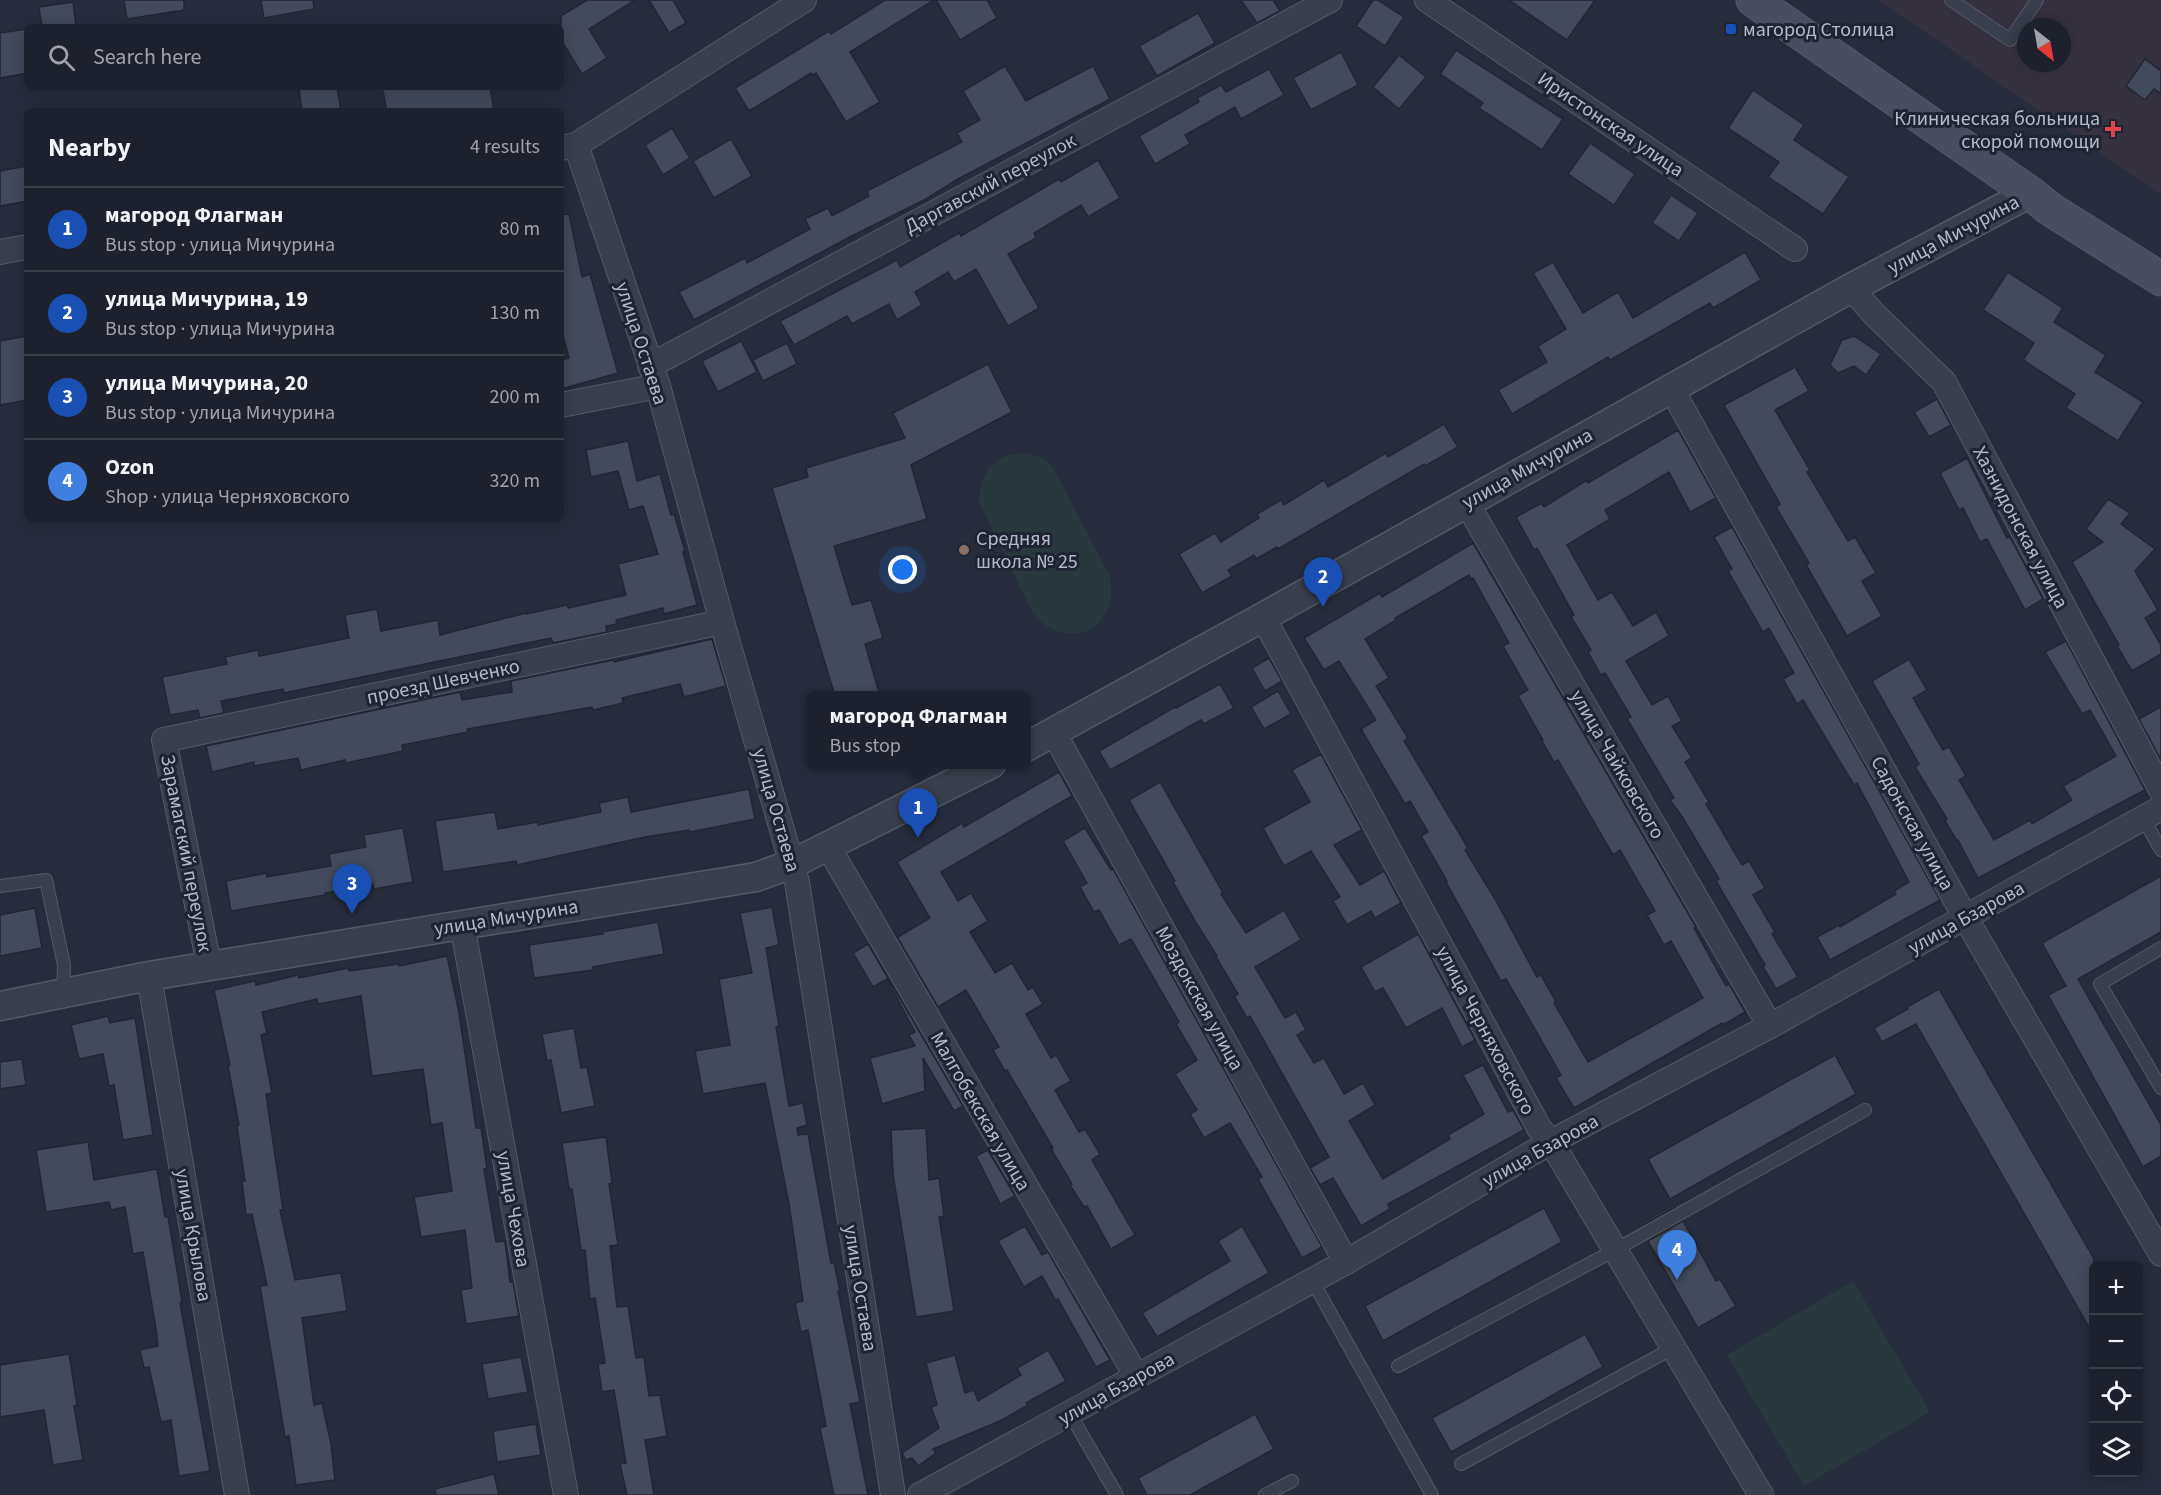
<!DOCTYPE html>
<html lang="en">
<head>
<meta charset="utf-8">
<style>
	body { margin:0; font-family:"Source Sans 3",sans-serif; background:#252935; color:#f1f3f6 }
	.controls { position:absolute; right:18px; bottom:18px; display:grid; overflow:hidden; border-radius:9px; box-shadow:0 3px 15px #0003 }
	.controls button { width:54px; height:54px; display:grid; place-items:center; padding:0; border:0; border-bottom:2px solid #3a3e49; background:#1c212d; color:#f1f3f6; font:30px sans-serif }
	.compass { position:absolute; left:2017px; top:18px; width:54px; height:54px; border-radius:50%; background:#1c212d; box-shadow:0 3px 15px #0003; rotate:149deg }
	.you { position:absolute; left:903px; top:570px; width:21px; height:21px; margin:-15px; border:4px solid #fff; border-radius:50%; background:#1a73e8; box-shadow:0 0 0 9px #1a73e833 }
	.badge { display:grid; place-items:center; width:39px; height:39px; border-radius:50%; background:#b45309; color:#fff; font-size:20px; font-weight:700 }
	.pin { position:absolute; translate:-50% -50px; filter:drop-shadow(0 2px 3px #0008) }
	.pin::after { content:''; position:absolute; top:32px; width:21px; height:18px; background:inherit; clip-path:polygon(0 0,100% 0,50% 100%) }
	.popup { position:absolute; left:806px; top:691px; width:225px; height:78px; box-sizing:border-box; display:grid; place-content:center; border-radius:9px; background:#1c212d; filter:drop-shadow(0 2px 4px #0005); font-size:20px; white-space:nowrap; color:#a0a3aa }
	.popup b { font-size:22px; color:#f1f3f6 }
	.popup::after { content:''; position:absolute; left:50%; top:100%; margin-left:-12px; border:12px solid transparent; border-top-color:#1c212d }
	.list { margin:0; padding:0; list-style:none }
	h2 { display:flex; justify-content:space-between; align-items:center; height:78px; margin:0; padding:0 24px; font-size:26px }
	h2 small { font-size:20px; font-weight:400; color:#a0a3aa }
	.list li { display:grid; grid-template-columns:39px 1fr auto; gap:18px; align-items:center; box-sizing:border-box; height:84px; padding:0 24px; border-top:2px solid #3a3e49 }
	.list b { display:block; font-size:22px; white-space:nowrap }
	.list p { margin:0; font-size:20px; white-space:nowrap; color:#a0a3aa }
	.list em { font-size:20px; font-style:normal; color:#a0a3aa }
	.icon { flex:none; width:33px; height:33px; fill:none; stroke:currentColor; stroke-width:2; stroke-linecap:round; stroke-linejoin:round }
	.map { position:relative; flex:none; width:2161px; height:1495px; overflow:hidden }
	.search { position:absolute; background:#1c212d; box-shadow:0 3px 15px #0003; left:24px; top:24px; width:540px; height:66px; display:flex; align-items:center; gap:15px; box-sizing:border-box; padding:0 21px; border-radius:9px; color:#a0a3aa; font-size:22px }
	.panel { position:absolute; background:#1c212d; box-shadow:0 3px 15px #0003; left:24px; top:108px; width:540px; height:414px; border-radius:9px }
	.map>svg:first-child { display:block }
</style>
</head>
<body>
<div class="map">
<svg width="2161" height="1495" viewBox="0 0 2161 1495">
	<rect width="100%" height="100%" fill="#262c3c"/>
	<path fill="#35313e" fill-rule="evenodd" d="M1879 0H2161V195ZM2026 27H2062V63H2026Z"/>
	<g fill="#28383d">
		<path d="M1026 453 1041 457 1053 467 1110 577C1119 630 1068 654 1033 614L979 502C980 470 994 455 1026 453Z"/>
		<path d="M1853 1281 1930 1412 1804 1486 1727 1355Z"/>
	</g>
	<g fill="#424a5b" stroke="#212634" stroke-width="1.5" fill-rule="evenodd">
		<path d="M124 0H184V10L127 19Z"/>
		<path d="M261 0H313L314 9 264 18Z"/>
		<path d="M587 0H635L589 29 607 58 582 74 561 40V16Z"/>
		<path d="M649 0H673L686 23 669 33Z"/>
		<path d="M885 0H934L850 52 880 102 846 122 816 73 812 75 811 73 749 111 735 88 829 31 831 34Z"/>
		<path d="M936 0H987L997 18 960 40Z"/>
		<path d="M1241 0H1273L1280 11 1257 23Z"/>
		<path d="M1373 0H1378L1404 17 1385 46 1356 26Z"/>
		<path d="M1509 0H1595L1567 40Z"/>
		<path d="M73 2 76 27H42L39 7Z"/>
		<path d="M1198 13 1215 43 1157 76 1139 46Z"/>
		<path d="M27 29V73L0 78V33Z"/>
		<path d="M1456 50 1563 119 1542 150 1479 108 1483 103 1440 74Z"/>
		<path d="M1341 52 1358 85 1311 110 1293 78Z"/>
		<path d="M1399 55 1426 77 1399 109 1373 87Z"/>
		<path d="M2145 59 2161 71V94L2154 89 2145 100 2126 86Z"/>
		<path d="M1005 66 1026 101 1093 66 1110 99 958 179 926 199 850 237 694 320 679 292 745 258 747 263 810 229 805 219 828 208 832 216 869 196 867 191 962 142 957 133 980 120 963 91Z"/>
		<path d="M1269 69 1284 95 1241 119 1235 107 1185 135 1190 144 1155 164 1139 136 1199 102 1197 98 1221 85 1226 92Z"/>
		<path d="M311 87H337L341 111H302L299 89Z"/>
		<path d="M382 87H490L494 111H387Z"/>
		<path d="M1753 90 1804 125 1794 140 1849 177 1823 214 1768 177 1779 162 1728 128Z"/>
		<path d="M672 128 690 158 663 175 645 145Z"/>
		<path d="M731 139 752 176 714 198 693 161Z"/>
		<path d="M1590 143 1635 174 1614 205 1568 174Z"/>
		<path d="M1098 160 1120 198 1088 217 1081 205 1034 233 1036 238 1008 254 1039 308 1008 326 976 269 954 282 948 272 915 292 922 305 897 320 889 304 852 324 847 316 794 345 780 321 897 260 900 267 959 233 961 236 1059 179 1061 182Z"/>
		<path d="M27 166V201L0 206V171Z"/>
		<path d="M1671 195 1698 213 1679 241 1652 223Z"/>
		<path d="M569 214 582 277 590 274 618 373 561 389V360L569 358 561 328V215Z"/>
		<path d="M1745 252 1761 280 1713 308 1710 303 1610 360 1608 357 1512 414 1498 390 1547 362 1538 346 1566 329 1533 273 1553 262 1583 313 1618 292 1633 318Z"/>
		<path d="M2008 272 2063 308 2054 322 2106 355 2095 372 2143 402 2118 441 2066 408 2075 394 2023 360 2034 343 1983 310Z"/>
		<path d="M27 336V400L0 405V341Z"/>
		<path d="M1854 336 1881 354 1866 375 1854 366 1838 373 1830 365 1842 340Z"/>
		<path d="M741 341 757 372 718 392 702 361Z"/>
		<path d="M787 343 797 364 763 381 753 360Z"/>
		<path d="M988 364 1012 412 911 465 927 519 834 546 852 605 871 600 883 638 865 644 880 696H835L772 488 808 477 806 468 905 438 893 413Z"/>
		<path d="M1795 367 1809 391 1775 410 1810 470 1807 472 1848 541 1855 537 1876 573 1862 581 1882 616 1847 636 1806 565 1809 563 1776 507 1780 504 1724 405Z"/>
		<path d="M1937 399 1951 425 1929 437 1914 412Z"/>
		<path d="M1444 424 1458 447 1425 466 1424 464 1278 549 1277 547 1256 559 1254 555 1228 570 1232 576 1202 593 1179 554 1215 533 1221 542 1259 518 1257 514 1281 500 1284 505 1324 480 1328 487 1386 453 1388 457Z"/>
		<path d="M1678 430 1716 498 1690 512 1669 472 1605 510 1610 519 1567 545 1598 600 1612 592 1633 626 1656 612 1669 636 1626 661 1652 705 1668 696 1682 721 1672 726 1692 758 1685 762 1709 802 1706 804 1742 865 1749 861 1765 888 1753 895 1775 932 1772 934 1798 977 1776 989 1763 967 1765 965 1716 881 1719 879 1683 818 1670 800 1674 798 1627 719 1631 717 1605 673 1601 675 1588 652 1591 650 1571 617 1574 615 1537 548 1534 550 1516 517 1542 503 1544 507 1587 480 1588 483Z"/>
		<path d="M628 441 637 481 660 474 671 515 674 514 685 551 683 552 697 605 664 614 663 608 616 620 617 624 606 626 607 632 553 643 551 638 284 693 283 689 221 701 224 713 200 718 198 710 170 715 162 677 227 664 225 657 258 650 259 656 349 638 345 615 377 609 381 631 438 620 440 635 526 613V614L567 605 568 608 626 595 618 564 658 554 643 506 629 510 618 471 591 477 586 450Z"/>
		<path d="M1967 458 2007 538 2010 537 2043 599 2025 610 1987 539 1980 542 1963 508 1959 510 1940 473Z"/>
		<path d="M2108 499 2130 513 2121 524 2155 549 2135 571 2158 610 2145 618 2161 645V654L2132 671 2117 646 2119 645 2072 562 2103 542 2086 529Z"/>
		<path d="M1732 527 1940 900 1830 960 1817 937 1839 925 1840 927 1896 894 1894 891 1909 882 1857 783 1854 785 1803 700 1797 704 1783 679 1794 673 1769 628 1763 632 1728 571 1732 569 1714 537Z"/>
		<path d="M1473 543 1696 927 1694 928 1726 986 1729 984 1745 1012 1723 1025 1722 1023 1574 1108 1556 1078 1561 1075 1528 1017 1506 979 1501 981 1446 882 1447 881 1421 836 1428 832 1410 801 1405 804 1361 729 1376 720 1339 661 1324 670 1304 638 1380 593 1382 597ZM1469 575 1471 579 1473 578 1509 643 1503 646 1528 690 1518 696 1543 740 1542 741 1554 762 1558 760 1613 855 1620 850 1655 911 1647 915 1664 945 1671 941 1703 998 1588 1062 1554 1003 1556 1002 1541 975 1537 977 1495 899 1465 850 1468 848 1404 741 1408 738 1376 686 1389 678 1365 639 1396 620 1395 618Z"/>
		<path d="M712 639 726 686 684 697 680 684 622 698 623 703 593 710 592 707 467 729 468 732 402 745 403 751 346 763 345 760 301 770 298 758 254 766V762L212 772 206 746 460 692 462 700 512 692 511 681 613 660 614 662Z"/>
		<path d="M2066 641 2145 790 1978 878 1958 840 1957 841 1945 821 1947 819 1915 767 1919 764 1872 681 1909 659 1927 690 1913 698 1943 750 1949 747 1966 776 1959 780 1994 840 2030 820 2032 824 2072 800 2063 786 2116 756 2090 710 2082 714 2045 652Z"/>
		<path d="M1269 658 1282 681 1265 691 1252 668Z"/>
		<path d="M1220 684 1234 708 1204 724 1201 720 1110 770 1099 751 1175 707 1176 708Z"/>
		<path d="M1278 691 1291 714 1264 729 1251 707Z"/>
		<path d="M2161 707V760L2139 719Z"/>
		<path d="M1321 754 1362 830 1334 845 1360 885 1384 871 1401 903 1375 918 1371 911 1347 925 1333 901 1340 897 1311 851 1284 866 1263 828 1310 802 1292 770Z"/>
		<path d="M1059 772 1072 796 941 872 958 901 971 893 988 921 970 932 995 973 1012 963 1028 990 1033 987 1043 1004 1026 1014 1051 1058 1056 1055 1071 1081 1055 1090 1079 1132 1085 1129 1100 1154 1092 1160 1135 1235 1111 1249 1087 1206 1084 1207 1070 1185 1072 1184 1051 1149 1053 1148 1007 1070 1005 1071 993 1050 999 1047 966 990 938 1007 893 930 898 937 930 918 897 862 962 823 964 827Z"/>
		<path d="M1160 782 1223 893 1221 894 1246 933 1284 910 1301 940 1255 967 1285 1018 1296 1012 1306 1030 1297 1035 1314 1063 1324 1058 1344 1094 1363 1083 1375 1105 1349 1121 1383 1179 1450 1139 1448 1135 1484 1114 1463 1075 1483 1065 1508 1112 1513 1110 1524 1130 1388 1204 1390 1209 1361 1226 1333 1178 1320 1185 1310 1168 1329 1157 1250 1016 1247 1018 1234 996 1238 994 1216 957 1217 956 1195 921 1173 882 1175 881 1129 800Z"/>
		<path d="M749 789 755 819 690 832 689 830 645 837 517 865 516 861 443 872 435 821 495 812 498 829 538 822V825L601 812 599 803 628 797 631 812Z"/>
		<path d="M403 828 413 882 374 889 373 884 325 893V895L231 911 226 881 266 873 267 877 331 866 329 854 366 847 364 835Z"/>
		<path d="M1085 828 1111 870 1113 869 1322 1247 1302 1258 1258 1179 1262 1177 1230 1123 1204 1138 1190 1114 1197 1110 1175 1074 1197 1060 1176 1024 1179 1022 1131 939 1119 945 1099 910 1094 912 1080 887 1087 883 1063 841Z"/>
		<path d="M2161 876V932L2078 979 2161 1125V1156L2143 1167 2048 995 2066 986 2042 943Z"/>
		<path d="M772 907 779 945 766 948 779 1026 776 1027 789 1106 803 1103 807 1125 797 1128 798 1135 808 1134 831 1263 834 1262 840 1291H838L860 1402 850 1404 868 1495H834L820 1428 826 1426 808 1330 801 1332 795 1303 803 1301 789 1204 765 1083 703 1094 695 1051 730 1045 719 979 752 973 740 913Z"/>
		<path d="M35 908 42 948 0 956V915Z"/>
		<path d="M658 922 664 954 593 967V970L534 978 529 945 603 934 602 932Z"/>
		<path d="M1418 934 1475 1040 1462 1047 1442 1008 1406 1028 1383 988 1375 992 1361 967Z"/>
		<path d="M868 944 963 1106 954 1111 923 1058 925 1091 882 1104 870 1058 915 1046 909 1035 915 1032 887 979 873 987 853 953Z"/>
		<path d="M447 956 459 1013 476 1128H481L487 1168 484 1169 496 1242 505 1241 510 1282H513L519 1316 466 1324 461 1290 472 1288 465 1230 421 1237 414 1197 452 1191 442 1123 431 1125 423 1069 372 1076 361 996 318 1004 317 999 262 1012 267 1033 261 1035 272 1093 266 1094 283 1210H280L295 1280 341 1273 347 1311 302 1318 314 1405 322 1403 331 1444 335 1480 296 1485 289 1436 285 1437 260 1286 267 1285 252 1214 246 1215 242 1181H245L237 1126 239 1125 228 1066 230 1065 214 990 255 981 256 985 298 975 299 978 349 968V971L399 964V966Z"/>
		<path d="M1939 989 2094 1259V1336L1916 1024 1882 1042 1874 1028 1908 1009 1907 1007Z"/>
		<path d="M108 1016 110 1023 135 1018 153 1135 123 1140 114 1085 109 1086 103 1054 79 1059 71 1025Z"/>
		<path d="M574 1028 581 1068 587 1067 595 1106 561 1113 551 1060 547 1061 542 1034Z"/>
		<path d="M1835 1055 1856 1094 1670 1199 1648 1159Z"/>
		<path d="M22 1059 26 1085 0 1089V1062Z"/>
		<path d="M926 1128 929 1180 939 1178 944 1216 939 1217 954 1311 916 1317 893 1174 891 1130Z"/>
		<path d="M606 1137 612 1183 609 1184 618 1245 610 1246 617 1307 628 1306 636 1358 644 1357 649 1396 660 1395 667 1436 645 1440 654 1495H627L620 1464 626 1463 614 1390 602 1392 598 1364 605 1363 595 1298 590 1299 585 1250H581L572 1189H569L562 1143Z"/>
		<path d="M88 1142 94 1180 157 1169 165 1217H168L173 1246 182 1302 180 1303 210 1471 179 1476 171 1420 161 1422 149 1367 144 1368 140 1350 158 1346 156 1329 143 1252 133 1254 125 1207 111 1210 109 1202 46 1212 36 1150Z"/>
		<path d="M988 1150 1015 1196 1000 1204 976 1156Z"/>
		<path d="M1674 1205 1675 1207 1640 1226 1639 1224Z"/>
		<path d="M1544 1208 1562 1242 1383 1341 1365 1306Z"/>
		<path d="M1683 1221 1716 1281 1720 1279 1736 1306 1698 1328 1648 1241Z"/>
		<path d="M1025 1226 1042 1255 1048 1252 1110 1360 1096 1367 1058 1299 1056 1301 1042 1276 1024 1287 998 1241Z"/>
		<path d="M1242 1226 1269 1273 1157 1337 1142 1313 1230 1261 1218 1241Z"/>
		<path d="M1585 1334 1603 1367 1451 1452 1432 1418Z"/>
		<path d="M1048 1350 1066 1381 1026 1403 1028 1405 1002 1420 933 1449 936 1453 918 1466 912 1458 906 1460 902 1453 939 1428 931 1407 937 1405 926 1363 955 1355 965 1393 974 1390 978 1401 1021 1375 1017 1368Z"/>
		<path d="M69 1354 77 1405 74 1406 83 1460 53 1465 44 1410 0 1417V1365Z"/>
		<path d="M521 1357 528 1392 488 1399 482 1364Z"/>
		<path d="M1255 1414 1274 1449 1190 1495H1147L1138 1478Z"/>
		<path d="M536 1424 541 1455 497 1462 493 1431Z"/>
		<path d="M494 1474 499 1495H436L435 1489Z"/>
	</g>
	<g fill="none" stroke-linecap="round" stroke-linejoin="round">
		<g stroke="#555a68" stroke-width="14">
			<g id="service">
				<path d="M1951 0 2010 40 2037 0"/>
				<path d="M2143 818 2161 850"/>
				<path d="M0 886 46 880 64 965 63 993"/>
				<path d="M2161 948 2100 984 2161 1088"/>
				<path d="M1312 1280 1432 1495"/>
				<path d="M1398 1366 1615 1250 1865 1110"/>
				<path d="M1070 1414 1117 1495"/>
				<path d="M1461 1464 1673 1348"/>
				<path d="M1265 1495 1292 1481"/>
			</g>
		</g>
		<g stroke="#555a68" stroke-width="26">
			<g id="minor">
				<path d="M1427 0 1795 249"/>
				<path d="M576 145 658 386 722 622 797 882 893 1495"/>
				<path d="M561 148 576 145 804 0"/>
				<path d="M0 252 27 247"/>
				<path d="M1851 288 1874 314 1944 382 2161 790"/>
				<path d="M650 366 1330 0"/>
				<path d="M1671 388 1965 917 2161 1254"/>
				<path d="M561 405 658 386"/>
				<path d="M1466 502 1770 1026"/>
				<path d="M1263 617 1539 1128 1551 1142 1761 1495"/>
				<path d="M1054 733 1346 1262"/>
				<path d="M825 846 833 855 1137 1377"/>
				<path d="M462 924 566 1495"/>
				<path d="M209 965 164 740 722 622"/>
				<path d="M149 976 237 1495"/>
				<path d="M920 1495 1346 1262 1551 1142 1770 1026 2161 808"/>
			</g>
		</g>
		<g stroke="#555a68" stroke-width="31">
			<g id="tertiary">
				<path d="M1026 747 1263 617 1851 288 2030 193"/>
				<path d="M0 1006 149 976 756 877 792 864 991 764"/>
			</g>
		</g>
		<g stroke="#555a68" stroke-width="35">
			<path id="secondary" d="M1753 0 2030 193 2050 209 2161 279"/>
		</g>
		<use href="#service" stroke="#3a3f4d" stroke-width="12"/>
		<use href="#minor" stroke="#3a3f4d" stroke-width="24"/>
		<use href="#tertiary" stroke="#3a3f4d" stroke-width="28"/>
		<use href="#secondary" stroke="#484d5f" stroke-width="33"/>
	</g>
	<rect fill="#1a4fb4" stroke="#1f2432" stroke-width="2" x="1725" y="23" width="12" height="12" rx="3"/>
	<path fill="#e0444e" stroke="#1f2432" stroke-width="2" d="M2110 120h6v6h6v6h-6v6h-6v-6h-6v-6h6z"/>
	<circle fill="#8d6e63" stroke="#1f2432" stroke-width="2" cx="964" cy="550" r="6"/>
	<g text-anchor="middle" stroke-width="6" stroke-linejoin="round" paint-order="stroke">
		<g font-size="20" fill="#b6bac8" stroke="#1f2432" text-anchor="start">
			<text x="1743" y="36">магород Столица</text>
			<text x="2100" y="125" text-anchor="end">Клиническая больница<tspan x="2100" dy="23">скорой помощи</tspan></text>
			<text x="976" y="545">Средняя<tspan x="976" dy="23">школа № 25</tspan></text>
		</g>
		<g font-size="20" fill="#b6bac8" stroke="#1f2432">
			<text transform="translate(1611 124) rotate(34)" y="7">Иристонская улица</text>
			<text transform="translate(990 183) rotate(-28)" y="7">Даргавский переулок</text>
			<text transform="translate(1953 234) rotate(-28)" y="7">улица Мичурина</text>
			<text transform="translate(642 343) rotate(72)" y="7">улица Остаева</text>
			<text transform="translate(1527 468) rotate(-29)" y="7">улица Мичурина</text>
			<text transform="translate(2021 527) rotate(62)" y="7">Хазнидонская улица</text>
			<text transform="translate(443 681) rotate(-12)" y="7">проезд Шевченко</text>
			<text transform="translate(1618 764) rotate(60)" y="7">улица Чайковского</text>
			<text transform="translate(777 810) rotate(74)" y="7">улица Остаева</text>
			<text transform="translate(1913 823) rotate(61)" y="7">Садонская улица</text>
			<text transform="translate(187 853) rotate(79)" y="7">Зарамагский переулок</text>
			<text transform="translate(506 917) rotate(-9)" y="7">улица Мичурина</text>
			<text transform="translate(1966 917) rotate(-29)" y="7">улица Бзарова</text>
			<text transform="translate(1200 998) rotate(61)" y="7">Моздокская улица</text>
			<text transform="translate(1486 1030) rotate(62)" y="7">улица Черняховского</text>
			<text transform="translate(981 1111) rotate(60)" y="7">Малгобекская улица</text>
			<text transform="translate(1540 1150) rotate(-29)" y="7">улица Бзарова</text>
			<text transform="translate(514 1209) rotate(80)" y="7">улица Чехова</text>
			<text transform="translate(194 1235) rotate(80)" y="7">улица Крылова</text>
			<text transform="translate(861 1288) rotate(81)" y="7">улица Остаева</text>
			<text transform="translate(1116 1388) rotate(-29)" y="7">улица Бзарова</text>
		</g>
	</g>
</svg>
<div class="controls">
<button>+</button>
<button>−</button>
<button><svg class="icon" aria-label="locate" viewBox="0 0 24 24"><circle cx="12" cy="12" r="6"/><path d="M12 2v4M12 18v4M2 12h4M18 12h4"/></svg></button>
<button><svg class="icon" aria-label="layers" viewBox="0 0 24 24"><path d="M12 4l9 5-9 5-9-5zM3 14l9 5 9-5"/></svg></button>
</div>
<svg class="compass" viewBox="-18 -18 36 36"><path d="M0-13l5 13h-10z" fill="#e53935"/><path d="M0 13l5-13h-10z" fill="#a0a3aa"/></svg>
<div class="you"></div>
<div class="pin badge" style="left:918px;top:838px;background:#1a4fb4">1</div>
<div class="popup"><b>магород Флагман</b>Bus stop</div>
<div class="pin badge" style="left:1323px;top:607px;background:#1a4fb4">2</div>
<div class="pin badge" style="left:352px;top:914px;background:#1a4fb4">3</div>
<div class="pin badge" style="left:1677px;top:1280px;background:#3f7fe0">4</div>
<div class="search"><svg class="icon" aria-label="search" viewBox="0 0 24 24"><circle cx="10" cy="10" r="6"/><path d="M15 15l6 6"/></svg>Search here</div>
<section class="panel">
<h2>Nearby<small>4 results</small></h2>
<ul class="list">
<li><span class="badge" style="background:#1a4fb4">1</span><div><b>магород Флагман</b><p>Bus stop · улица Мичурина</p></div><em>80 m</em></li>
<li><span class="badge" style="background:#1a4fb4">2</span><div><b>улица Мичурина, 19</b><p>Bus stop · улица Мичурина</p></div><em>130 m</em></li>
<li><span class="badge" style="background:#1a4fb4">3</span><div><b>улица Мичурина, 20</b><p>Bus stop · улица Мичурина</p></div><em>200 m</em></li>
<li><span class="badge" style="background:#3f7fe0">4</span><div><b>Ozon</b><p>Shop · улица Черняховского</p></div><em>320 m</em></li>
</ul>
</section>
</div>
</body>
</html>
